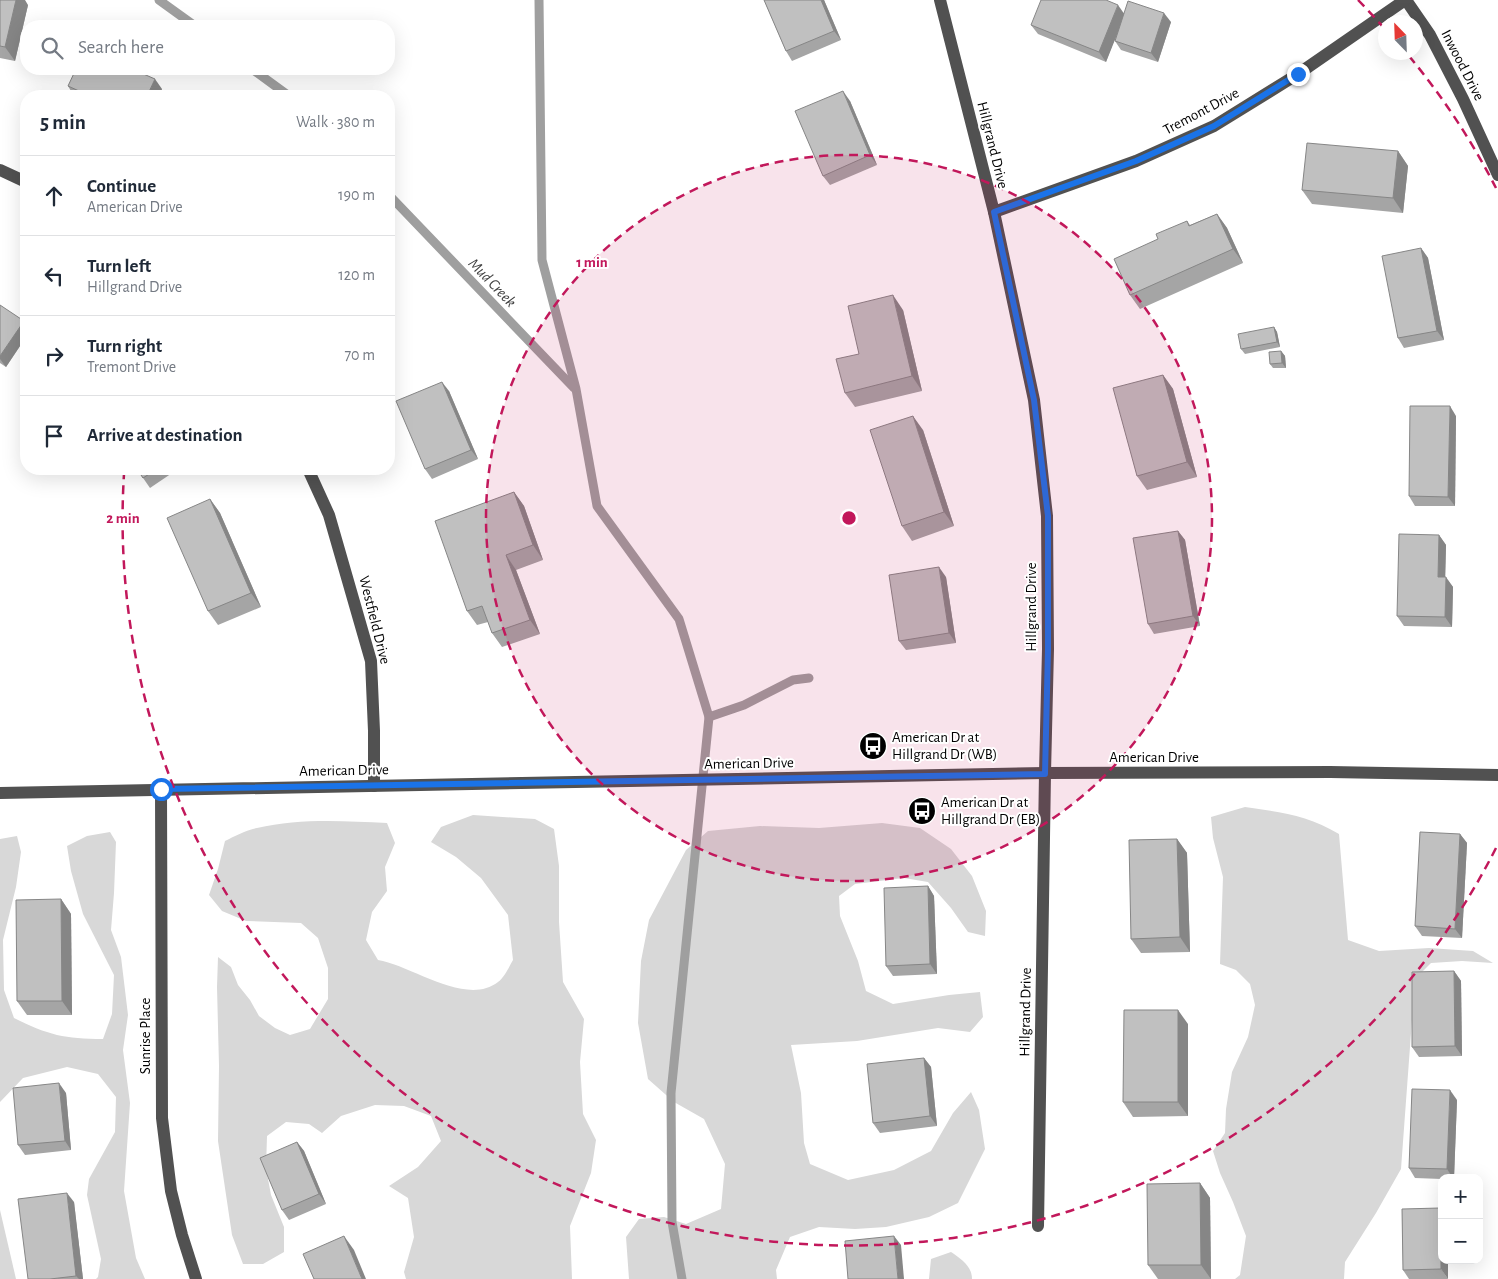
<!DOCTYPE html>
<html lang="en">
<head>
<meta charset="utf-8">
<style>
	body { margin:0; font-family:"Alegreya Sans",sans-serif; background:#f2f2f3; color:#1f2937 }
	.controls { position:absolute; right:15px; bottom:15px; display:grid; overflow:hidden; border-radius:10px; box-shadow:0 5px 20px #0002 }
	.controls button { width:45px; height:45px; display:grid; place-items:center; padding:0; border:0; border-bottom:1px solid #e0e1e3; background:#fff; color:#1f2937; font:25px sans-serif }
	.compass { position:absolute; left:1378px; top:15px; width:45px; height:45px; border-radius:50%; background:#fff; box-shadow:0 5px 20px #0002; rotate:337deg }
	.stop { position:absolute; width:15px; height:15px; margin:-11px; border:4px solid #1a73e8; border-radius:50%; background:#fff }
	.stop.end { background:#1a73e8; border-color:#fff; box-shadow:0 1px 5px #0008 }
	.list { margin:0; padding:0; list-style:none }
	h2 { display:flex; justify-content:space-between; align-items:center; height:65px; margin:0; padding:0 20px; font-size:21px }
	h2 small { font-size:16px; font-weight:400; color:#747a83 }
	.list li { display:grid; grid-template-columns:32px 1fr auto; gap:15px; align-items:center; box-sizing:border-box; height:80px; padding:0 20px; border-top:1px solid #e0e1e3 }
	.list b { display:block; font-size:19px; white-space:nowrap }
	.list p { margin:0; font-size:16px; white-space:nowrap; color:#747a83 }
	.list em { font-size:16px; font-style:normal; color:#747a83 }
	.icon { flex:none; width:28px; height:28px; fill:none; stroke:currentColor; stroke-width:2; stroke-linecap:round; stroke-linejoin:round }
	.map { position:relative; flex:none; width:1498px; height:1279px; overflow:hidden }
	.search { position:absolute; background:#fff; box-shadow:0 5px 20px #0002; left:20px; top:20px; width:375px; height:55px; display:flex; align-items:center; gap:12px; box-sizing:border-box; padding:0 18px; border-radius:20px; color:#747a83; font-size:19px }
	.panel { position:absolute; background:#fff; box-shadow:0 5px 20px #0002; left:20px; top:90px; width:375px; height:385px; border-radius:20px }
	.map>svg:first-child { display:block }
</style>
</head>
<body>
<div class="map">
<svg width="1498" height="1279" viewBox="0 0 1498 1279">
	<rect width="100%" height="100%" fill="#fff"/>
	<g fill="#d8d8d8">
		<path d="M1245 807C1280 812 1308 815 1339 834L1348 940 1379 951 1429 948 1473 951 1493 963 1462 961 1431 963 1415 979 1401 1169 1376 1213 1345 1262 1344 1279H1235L1240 1275 1246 1236 1233 1202 1220 1173 1213 1151 1225 1133 1226 1109 1232 1072 1248 1037 1255 1005 1250 984 1236 970 1220 964 1223 877 1213 838 1211 817Z"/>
		<path d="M473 815 535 819 554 829 559 866V922L563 982 584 1019 580 1062 583 1114 596 1140 591 1173 570 1226 572 1279H406L404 1272 414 1237 408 1198 389 1186 418 1167 441 1141 431 1116 404 1106 375 1105 341 1116 322 1133 309 1124 286 1122 267 1136 266 1168 271 1195 284 1227V1252L263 1264H243L232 1235 218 1141 219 1066 217 987 218 957 231 967 238 985 250 1000 259 1016 275 1028 290 1035 310 1029 328 999V968L318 938 301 923 246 921 222 911 209 895 218 869 225 841C235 836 246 830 257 828 299 818 344 821 387 823L395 843 385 867 387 891 372 912 366 940 378 960C411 965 466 1007 498 982 504 978 509 967 513 960L508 915 481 878 456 857 431 842 441 827Z"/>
		<path d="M882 823 920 828 951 849 972 876 986 911 985 936 968 932 951 908 928 882 904 878 855 884 839 896 840 916 858 961 866 991 893 1004 949 995 980 992 983 1017 970 1032 938 1028 857 1041 791 1045 801 1093 804 1143 810 1164 848 1180 894 1170 931 1151 953 1113 971 1092 979 1110 985 1149 958 1203 929 1217 886 1227 855 1229 819 1227 790 1237 776 1270 777 1279H629L626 1237 639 1219 664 1217 686 1224 721 1209 725 1164 704 1119 674 1102 648 1079 638 1023 641 961 649 920 686 850 708 831 760 826 819 828Z"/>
		<path d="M110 832 116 842 114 893 111 930 121 957 128 1015 123 1050 130 1103 124 1191 136 1258 145 1279H96L98 1277 101 1259 87 1195 89 1179 115 1132 116 1097 98 1074 67 1067 23 1078 0 1102V839L17 836 21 852 16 887 3 940 4 990 14 1018C48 1035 65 1039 103 1039L112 1014 114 975 83 914 71 871 67 846 87 836Z"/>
		<path d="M0 1210 16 1279H0Z"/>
		<path d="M951 1252C961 1259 972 1266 972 1279H929L931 1259Z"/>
	</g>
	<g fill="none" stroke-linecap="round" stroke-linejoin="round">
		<g stroke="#9f9f9f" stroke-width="9">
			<path d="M159 0 195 26"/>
			<path d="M539 0 542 260 576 389 597 506 679 619 709 717 671 1093 672 1222 682 1279"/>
			<path d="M252 69 289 96"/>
			<path d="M389 195 574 388"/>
			<path d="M709 717 744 705 793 680 809 678"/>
		</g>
		<g stroke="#515151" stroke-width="12">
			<path d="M940 0 994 212 1034 400 1047 516 1048 649 1045 773 1038 1226"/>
			<path d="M1406 0 1430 35 1463 99 1498 175"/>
			<path d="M0 170 26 182"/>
			<path d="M994 212 1136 161 1214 126 1298 74 1405 0"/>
			<path d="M308 469 329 515 371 661 374 731V786"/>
			<path d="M161 789 162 1118 171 1191 182 1235 196 1279"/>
			<path d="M0 793 1045 773 1330 772 1498 775"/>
		</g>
	</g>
	<g fill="#a5a5a5">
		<path d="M0 0 28 5 15 61 0 58Z"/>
		<path d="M764 0H824L841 40 792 61 786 51Z"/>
		<path d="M1124 13 1171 22 1158 62 1121 50 1115 41 1116 35 1106 62 1038 34 1031 25Z"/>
		<path d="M68 86 162 89 159 96H74Z"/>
		<path d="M850 101 877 165 830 185 823 176Z"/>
		<path d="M1398 151 1408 166 1403 213 1312 204 1302 190Z"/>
		<path d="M1217 214 1227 228 1243 263 1140 309 1130 295 1158 239 1187 221 1190 225Z"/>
		<path d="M1421 248 1428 258 1444 340 1404 348 1398 338Z"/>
		<path d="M0 305 26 325V337L6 367 0 363Z"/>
		<path d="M903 310 922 391 855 407 845 393 859 354Z"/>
		<path d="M1274 327 1277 332 1280 347 1245 354 1241 349Z"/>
		<path d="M1281 351 1285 356 1286 368H1273L1270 364Z"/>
		<path d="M1163 375 1173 389 1197 477 1147 490 1137 476Z"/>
		<path d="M449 391 478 459 432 479 425 469Z"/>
		<path d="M1456 416 1455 506H1415L1409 496Z"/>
		<path d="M923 430 954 526 912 541 902 526Z"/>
		<path d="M137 469H178L150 488Z"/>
		<path d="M514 492 524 506 543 560 516 570 540 634 502 647 492 633 488 622 477 625 467 611Z"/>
		<path d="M210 499 220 513 261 607 218 625 208 611Z"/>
		<path d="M1178 531 1185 540 1200 626 1154 634 1148 624Z"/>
		<path d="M1439 535 1446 545 1445 577 1453 587 1452 627 1404 626 1397 616Z"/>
		<path d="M946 577 956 643 906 650 899 641Z"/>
		<path d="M1460 834 1467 843 1462 938 1422 936 1415 926Z"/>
		<path d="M1177 839 1187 853 1190 952 1141 953 1131 939Z"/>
		<path d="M928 886 934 896 937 974 893 976 886 966Z"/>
		<path d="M61 899 71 914 72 1015H27L17 1001Z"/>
		<path d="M1454 971 1461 981 1462 1056 1419 1057 1412 1047Z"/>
		<path d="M1188 1024V1116L1133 1117 1123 1102Z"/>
		<path d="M924 1058 931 1067 937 1126 880 1133 873 1123Z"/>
		<path d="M66 1093 71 1150 25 1155 18 1145Z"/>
		<path d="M1457 1100 1454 1178H1442V1179L1415 1178 1409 1168Z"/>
		<path d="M297 1142 304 1151 326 1204 289 1220 282 1210Z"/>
		<path d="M1200 1183 1210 1198 1211 1279H1158L1148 1265Z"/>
		<path d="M74 1202 83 1279H28Z"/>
		<path d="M1402 1209 1448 1279H1409L1403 1270Z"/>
	</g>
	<g fill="#868686">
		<path d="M16 0H25L28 5 15 61 5 47Z"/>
		<path d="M821 0H824L841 40 834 31Z"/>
		<path d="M1118 5 1125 15 1106 62 1099 52Z"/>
		<path d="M1164 13 1171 22 1158 62 1151 53Z"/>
		<path d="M155 79 162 89 159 96H147Z"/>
		<path d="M843 91 850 101 877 165 870 155Z"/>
		<path d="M1398 151 1408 166 1403 213 1393 198Z"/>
		<path d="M1217 214 1227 228 1243 263 1233 249Z"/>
		<path d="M1421 248 1428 258 1444 340 1437 331Z"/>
		<path d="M893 295 903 310 922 391 912 376Z"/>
		<path d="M24 321 26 325V337L6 367 0 359V356Z"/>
		<path d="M1274 327 1277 332 1280 347 1277 342Z"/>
		<path d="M1281 351 1285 356 1286 368 1282 363Z"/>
		<path d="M1163 375 1173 389 1197 477 1187 462Z"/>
		<path d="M442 382 449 391 478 459 471 450Z"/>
		<path d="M1450 406 1456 416 1455 506 1448 497Z"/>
		<path d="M913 416 923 430 954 526 944 512Z"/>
		<path d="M514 492 524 506 543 560 533 545Z"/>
		<path d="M210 499 220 513 261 607 251 593Z"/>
		<path d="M1178 531 1185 540 1200 626 1193 616Z"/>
		<path d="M1439 535 1446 545 1445 587 1438 577Z"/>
		<path d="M506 555 516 570 540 634 530 620Z"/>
		<path d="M939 567 946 577 956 643 949 633Z"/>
		<path d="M1446 577 1453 587 1452 627 1445 617Z"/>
		<path d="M1460 834 1467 843 1462 938 1455 929Z"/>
		<path d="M1177 839 1187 853 1190 952 1180 937Z"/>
		<path d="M928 886 934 896 937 974 930 964Z"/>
		<path d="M61 899 71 914 72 1015 62 1001Z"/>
		<path d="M1454 971 1461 981 1462 1056 1455 1046Z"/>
		<path d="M1178 1010 1188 1024V1116L1178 1102Z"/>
		<path d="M924 1058 931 1067 937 1126 930 1116Z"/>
		<path d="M59 1083 66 1093 71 1150 65 1141Z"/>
		<path d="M1450 1090 1457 1100 1454 1178H1453L1447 1169Z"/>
		<path d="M297 1142 304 1151 326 1204 319 1194Z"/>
		<path d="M1200 1183 1210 1198 1211 1279 1201 1265Z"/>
		<path d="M67 1193 74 1202 83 1279H79L76 1276Z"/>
		<path d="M1440 1208 1442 1211V1260H1448V1279L1441 1269Z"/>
		<path d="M344 1236 354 1250 366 1279H362Z"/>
		<path d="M894 1236 901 1245 904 1279H898Z"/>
	</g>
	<g fill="#c0c0c0" stroke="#868686">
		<path d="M0 0H16L5 47 0 46Z"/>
		<path d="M764 0H821L834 31 786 51Z"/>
		<path d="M1041 0H1106L1118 5 1099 52 1031 25Z"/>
		<path d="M1128 1 1164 13 1151 53 1115 41Z"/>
		<path d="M76 69H132L155 79 147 96H90L68 86Z"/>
		<path d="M843 91 870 155 823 176 795 111Z"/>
		<path d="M1307 143 1398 151 1393 198 1302 190Z"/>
		<path d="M1217 214 1233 249 1130 295 1114 259 1158 239 1156 234 1187 221 1189 226Z"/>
		<path d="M1421 248 1437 331 1398 338 1382 256Z"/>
		<path d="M893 295 912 376 845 393 836 359 859 354 848 306Z"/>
		<path d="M0 305 24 321 0 356Z"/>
		<path d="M1274 327 1277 342 1241 349 1238 334Z"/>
		<path d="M1281 351 1282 363 1270 364 1269 352Z"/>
		<path d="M1163 375 1187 462 1137 476 1113 388Z"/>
		<path d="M442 382 471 450 425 469 396 401Z"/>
		<path d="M1410 406H1450L1448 497 1409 496Z"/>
		<path d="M913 416 944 512 902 526 870 430Z"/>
		<path d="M137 469H157L143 478Z"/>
		<path d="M514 492 533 545 506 555 530 620 492 633 482 606 467 611 435 521Z"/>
		<path d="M210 499 251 593 208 611 167 518Z"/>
		<path d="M1178 531 1193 616 1148 624 1133 538Z"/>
		<path d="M1399 534 1439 535 1438 577H1446L1445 617 1397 616Z"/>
		<path d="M939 567 949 633 899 641 889 575Z"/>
		<path d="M1420 832 1460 834 1455 929 1415 926Z"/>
		<path d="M1177 839 1180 937 1131 939 1129 840Z"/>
		<path d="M928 886 930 964 886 966 884 888Z"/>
		<path d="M61 899 62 1001H17L16 900Z"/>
		<path d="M1454 971 1455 1046 1412 1047V972Z"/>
		<path d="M1124 1010H1178V1102H1123Z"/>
		<path d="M924 1058 930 1116 873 1123 867 1064Z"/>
		<path d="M59 1083 65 1141 18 1145 13 1088Z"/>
		<path d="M1412 1089 1450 1090 1447 1169 1409 1168Z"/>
		<path d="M297 1142 319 1194 282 1210 260 1158Z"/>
		<path d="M1200 1183 1201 1265H1148L1147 1184Z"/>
		<path d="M67 1193 76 1276 50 1279H28L18 1199Z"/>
		<path d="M1440 1208 1441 1269 1403 1270 1402 1209Z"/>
		<path d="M344 1236 362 1279H314L303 1254Z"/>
		<path d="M894 1236 898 1279H848L845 1241Z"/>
	</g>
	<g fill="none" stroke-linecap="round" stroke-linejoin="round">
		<path stroke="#1a73e8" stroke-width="6" d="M161 789 1045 774 1048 650V516L1034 400 994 212 1136 161 1214 126 1298 74"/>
	</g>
	<circle cx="849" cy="518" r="363" fill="#c2185b" fill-opacity=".12"/>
	<g fill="none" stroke="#c2185b" stroke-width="2.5" stroke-dasharray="9 6">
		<circle cx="849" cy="518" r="363"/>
		<path d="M1496 848A726 726 0 0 1 124 474M1358 0A726 726 0 0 1 1384 28M1409 56A726 726 0 0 1 1496 188"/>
	</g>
	<defs>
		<g id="bus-disc" transform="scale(1.4375)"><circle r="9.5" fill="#000" stroke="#fff"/><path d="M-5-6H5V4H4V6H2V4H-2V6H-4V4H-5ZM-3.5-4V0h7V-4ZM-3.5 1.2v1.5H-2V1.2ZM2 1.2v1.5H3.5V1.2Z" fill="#fff"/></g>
	</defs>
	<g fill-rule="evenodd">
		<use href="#bus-disc" x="873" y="746"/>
		<use href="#bus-disc" x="922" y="811"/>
	</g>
	<g text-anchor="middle" stroke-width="4" stroke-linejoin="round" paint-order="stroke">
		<g font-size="15" fill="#000" stroke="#fff">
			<text transform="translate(1463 65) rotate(63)" y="5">Inwood Drive</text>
			<text transform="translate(1201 111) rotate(-28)" y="5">Tremont Drive</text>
			<text transform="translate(993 145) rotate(76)" y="5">Hillgrand Drive</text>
			<text transform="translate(1031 607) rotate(-90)" y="5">Hillgrand Drive</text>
			<text transform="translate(375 620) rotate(76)" y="5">Westfield Drive</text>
			<text x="1154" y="762">American Drive</text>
			<text transform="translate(749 763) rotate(-1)" y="5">American Drive</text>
			<text transform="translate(344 770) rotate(-1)" y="5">American Drive</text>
			<text transform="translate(1025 1012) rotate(-89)" y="5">Hillgrand Drive</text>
			<text transform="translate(145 1036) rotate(-90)" y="5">Sunrise Place</text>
		</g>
		<g font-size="15" fill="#000" stroke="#fff" text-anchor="start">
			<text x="892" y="742">American Dr at<tspan x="892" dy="17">Hillgrand Dr (WB)</tspan></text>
			<text x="941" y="807">American Dr at<tspan x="941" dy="17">Hillgrand Dr (EB)</tspan></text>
		</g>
		<g font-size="16" font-style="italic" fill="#404040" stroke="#fff">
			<text transform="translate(493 282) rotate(46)" y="6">Mud Creek</text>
		</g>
	</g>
	<circle cx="849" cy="518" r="8" fill="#c2185b" stroke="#fff" stroke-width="2.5"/>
	<g font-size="15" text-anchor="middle" font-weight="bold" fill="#c2185b" stroke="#fff" stroke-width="4" stroke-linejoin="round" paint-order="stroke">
		<text x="592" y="267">1 min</text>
		<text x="123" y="523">2 min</text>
	</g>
</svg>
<div class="controls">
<button>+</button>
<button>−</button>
</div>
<svg class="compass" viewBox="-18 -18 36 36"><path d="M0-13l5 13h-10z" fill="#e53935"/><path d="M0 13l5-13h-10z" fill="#747a83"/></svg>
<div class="stop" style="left:161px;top:789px"></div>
<div class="stop end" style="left:1298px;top:74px"></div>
<div class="search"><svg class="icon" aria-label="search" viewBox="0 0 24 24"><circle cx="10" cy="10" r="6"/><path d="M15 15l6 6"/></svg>Search here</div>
<section class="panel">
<h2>5 min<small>Walk · 380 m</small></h2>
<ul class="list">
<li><svg class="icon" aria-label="ahead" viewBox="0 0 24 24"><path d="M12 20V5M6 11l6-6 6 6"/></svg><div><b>Continue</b><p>American Drive</p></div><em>190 m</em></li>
<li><svg class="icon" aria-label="left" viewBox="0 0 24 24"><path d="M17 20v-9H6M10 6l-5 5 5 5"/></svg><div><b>Turn left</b><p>Hillgrand Drive</p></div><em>120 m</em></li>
<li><svg class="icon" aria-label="right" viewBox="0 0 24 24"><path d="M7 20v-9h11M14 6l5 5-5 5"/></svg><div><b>Turn right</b><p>Tremont Drive</p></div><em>70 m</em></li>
<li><svg class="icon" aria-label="arrive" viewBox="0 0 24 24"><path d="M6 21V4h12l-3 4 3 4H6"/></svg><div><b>Arrive at destination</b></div></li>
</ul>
</section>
</div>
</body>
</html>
